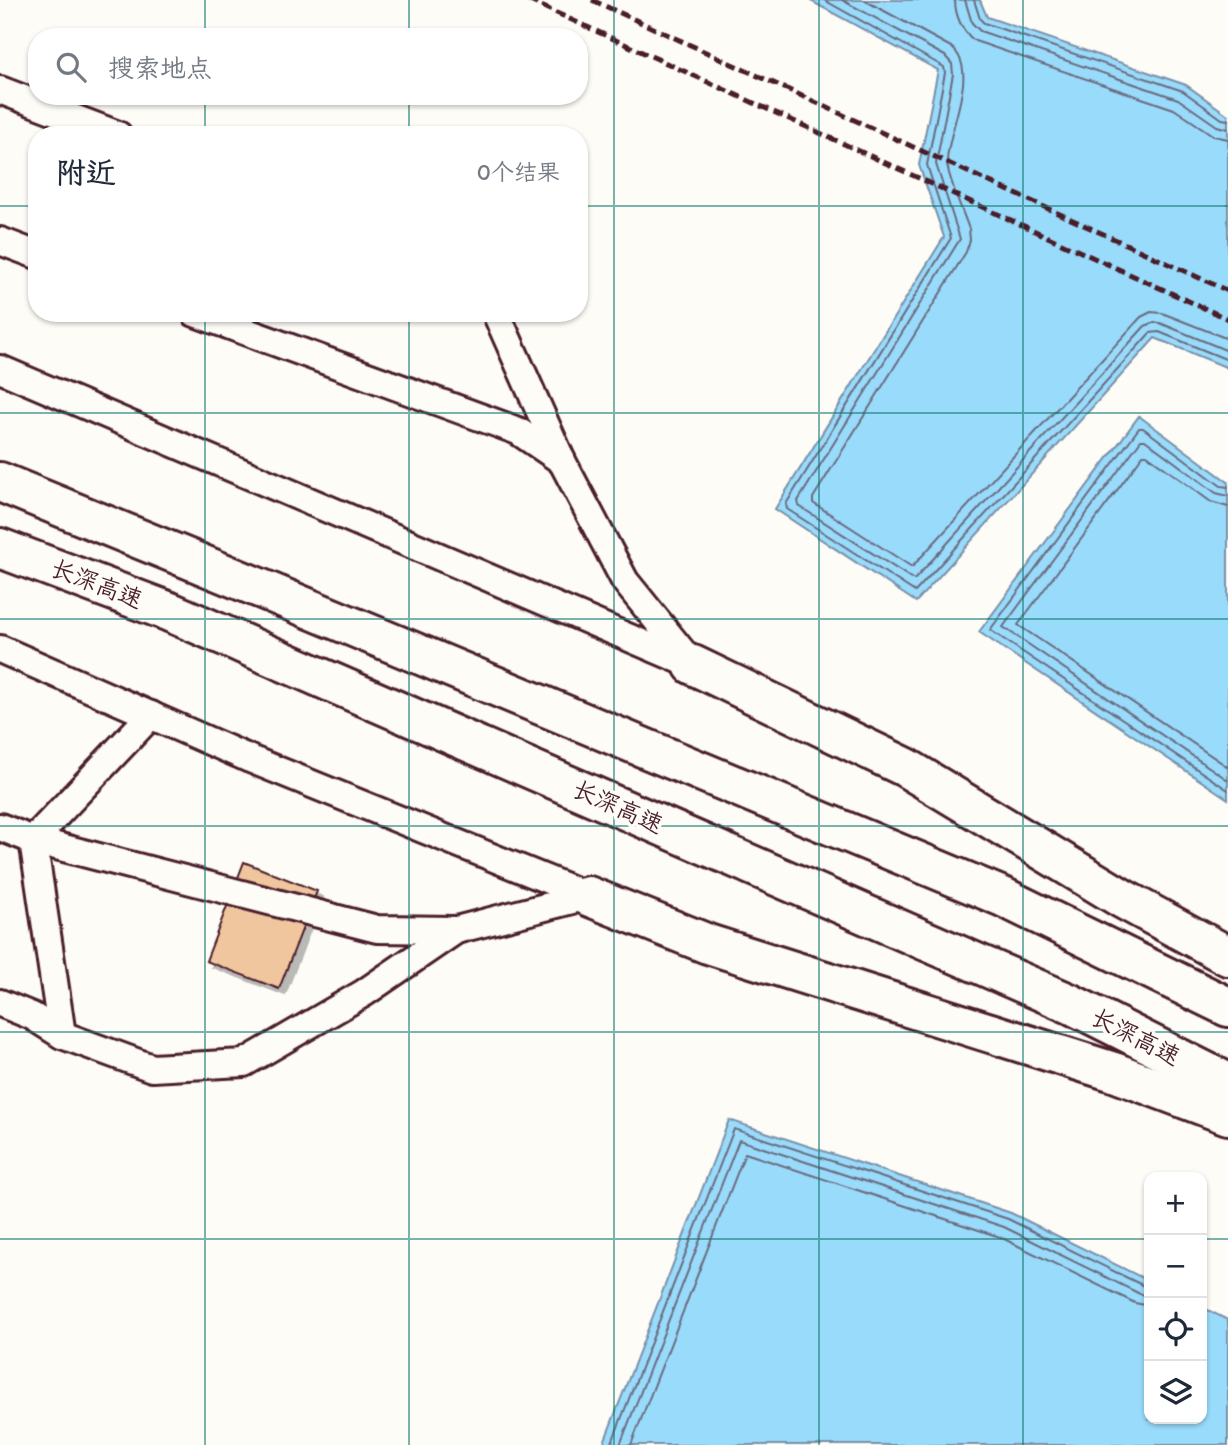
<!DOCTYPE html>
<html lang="zh">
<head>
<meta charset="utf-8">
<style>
	body { margin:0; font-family:Itim,"LXGW WenKai TC",sans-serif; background:#f6f6f7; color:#1f2937 }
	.controls { position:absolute; right:21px; bottom:21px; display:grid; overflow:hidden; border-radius:14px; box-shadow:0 2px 5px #0004 }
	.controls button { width:63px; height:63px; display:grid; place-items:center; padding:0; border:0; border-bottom:2px solid #e0e1e3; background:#fff; color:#1f2937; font:35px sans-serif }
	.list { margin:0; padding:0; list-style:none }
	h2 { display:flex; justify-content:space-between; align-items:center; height:91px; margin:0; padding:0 28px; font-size:30px }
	h2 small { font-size:23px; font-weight:400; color:#747a83 }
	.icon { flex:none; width:38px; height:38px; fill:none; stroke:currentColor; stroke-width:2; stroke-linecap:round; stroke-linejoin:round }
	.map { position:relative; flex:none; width:1228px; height:1445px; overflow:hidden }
	.search { position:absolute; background:#fff; box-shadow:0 2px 5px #0004; left:28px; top:28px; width:560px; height:77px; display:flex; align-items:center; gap:18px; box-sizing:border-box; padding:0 24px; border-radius:28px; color:#747a83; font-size:26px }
	.panel { position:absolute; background:#fff; box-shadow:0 2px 5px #0004; left:28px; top:126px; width:560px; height:196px; border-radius:28px }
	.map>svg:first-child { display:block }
</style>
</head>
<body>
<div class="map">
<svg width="1228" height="1445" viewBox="0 0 1228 1445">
	<defs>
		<filter id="shadow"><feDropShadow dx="6" dy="6" stdDeviation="0" flood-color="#0004"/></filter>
	</defs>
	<rect width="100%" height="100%" fill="#fdfcf7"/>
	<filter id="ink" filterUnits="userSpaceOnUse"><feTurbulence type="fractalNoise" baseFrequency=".0143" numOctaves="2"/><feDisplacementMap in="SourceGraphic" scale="14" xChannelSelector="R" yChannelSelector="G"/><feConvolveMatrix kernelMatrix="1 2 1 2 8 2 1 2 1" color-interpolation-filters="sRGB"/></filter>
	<g filter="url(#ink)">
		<g fill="#99dbfb" stroke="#7990a8" stroke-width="2">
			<path d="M809 0H980L987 17 1186 85 1228 115V368L1155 338 916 602 775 509 944 237 919 165 938 70Z"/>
			<path d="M1139 416 1228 482V799L979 632Z"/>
			<path d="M729 1120 1011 1213 1149 1281V1419H1202V1307L1228 1320V1445H603Z"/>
		</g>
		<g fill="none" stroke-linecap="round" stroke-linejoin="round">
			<g stroke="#6a6a7e" stroke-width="2">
				<path d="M824 0 944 67 945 73 927 165 951 238 786 504 787 509 915 592 1150 333 1159 332 1228 360"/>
				<path d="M842 0 945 56 952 64 953 74 936 164 960 239 798 501 799 506 914 580 1145 326 1153 323H1160L1228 351"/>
				<path d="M864 0 951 47C981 70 947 130 947 162 947 176 964 214 969 229L970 240 966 252 813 498V503L912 567 1141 317 1151 312 1162 313 1228 339"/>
				<path d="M955 0C955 15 962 32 975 41L1174 109 1214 136 1228 139"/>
				<path d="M965 0 972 23 980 31 1178 99 1217 126 1228 129"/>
				<path d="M974 0 980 19 984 23 1183 91 1222 119 1228 120"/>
				<path d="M1228 487 1221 486 1143 428H1139L990 630 1228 790"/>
				<path d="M1228 496 1216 493 1145 440H1141L1003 627 1228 780"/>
				<path d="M1228 507 1211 502 1147 455H1143L1018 625 1228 767"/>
				<path d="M611 1445 734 1129 1008 1219 1144 1286 1149 1287"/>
				<path d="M620 1445 739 1140 1004 1227 1140 1294 1149 1295"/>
				<path d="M631 1445 745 1153 1000 1237 1135 1303 1149 1306"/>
			</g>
		</g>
		<path fill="#f0c69f" stroke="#4a1f2b" stroke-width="2" filter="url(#shadow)" d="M244 862 317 891 279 989 206 961Z"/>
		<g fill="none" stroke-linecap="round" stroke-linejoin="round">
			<g stroke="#4a1f2b" stroke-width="32">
				<g id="minor">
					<path d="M0 90 118 135"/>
					<path d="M0 241 37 255"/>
					<path d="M195 313 518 431 562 461"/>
					<path d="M496 313 562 461 625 581 689 660"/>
					<path d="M0 369 693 665"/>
					<path d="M0 649 250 759 588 896"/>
					<path d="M0 827 33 840 377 929 456 930"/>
					<path d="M0 1003 32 1016 62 1035 152 1068 244 1063 364 993 456 930 588 896"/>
					<path d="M62 1035 33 840 151 715"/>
				</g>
			</g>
			<g stroke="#4a1f2b" stroke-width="44">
				<g id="highway">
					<path d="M0 482 262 589 1003 897 1228 1007"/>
					<path d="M0 548 170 612 1071 1004 1228 1083"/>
					<path d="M693 665 905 767 1123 899 1228 956"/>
					<path d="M588 896 708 944 1114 1072 1228 1115"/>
				</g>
			</g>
			<use href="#minor" stroke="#fdfcf7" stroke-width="26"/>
			<use href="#highway" stroke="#fdfcf7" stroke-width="38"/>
			<g stroke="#4a1f2b" stroke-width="5" stroke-dasharray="10 5" stroke-linecap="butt">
				<path d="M528 0 1228 319"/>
				<path d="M592 0 1228 291"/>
			</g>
		</g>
	</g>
	<path fill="none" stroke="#0f766e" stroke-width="2" stroke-opacity="0.55" d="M205 0V37M409 0V37M614 0V1445M819 0V1445M1023 0V1445M205 96V135M409 96V135M0 206H37M579 206H1228M205 313V1445M409 313V1445M0 413H1228M0 619H1228M0 826H1228M0 1032H1228M0 1239H1149M1202 1239H1228"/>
	<g text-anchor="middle" stroke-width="7" stroke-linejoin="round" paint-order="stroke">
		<g font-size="24" fill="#4a1f2b" stroke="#fdfcf7">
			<text transform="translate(97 584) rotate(21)" y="8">长深高速</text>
			<text transform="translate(618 807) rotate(24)" y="8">长深高速</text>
			<text transform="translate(1136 1037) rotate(27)" y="8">长深高速</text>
		</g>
	</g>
</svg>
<div class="controls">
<button>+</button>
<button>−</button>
<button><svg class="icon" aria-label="locate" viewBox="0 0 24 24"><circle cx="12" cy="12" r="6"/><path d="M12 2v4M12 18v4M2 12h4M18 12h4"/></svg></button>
<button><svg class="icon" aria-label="layers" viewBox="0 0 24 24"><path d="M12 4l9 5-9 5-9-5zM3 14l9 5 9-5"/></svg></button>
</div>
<div class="search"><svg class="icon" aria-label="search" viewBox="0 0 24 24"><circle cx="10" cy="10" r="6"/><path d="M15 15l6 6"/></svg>搜索地点</div>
<section class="panel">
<h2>附近<small>0个结果</small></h2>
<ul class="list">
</ul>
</section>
</div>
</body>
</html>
